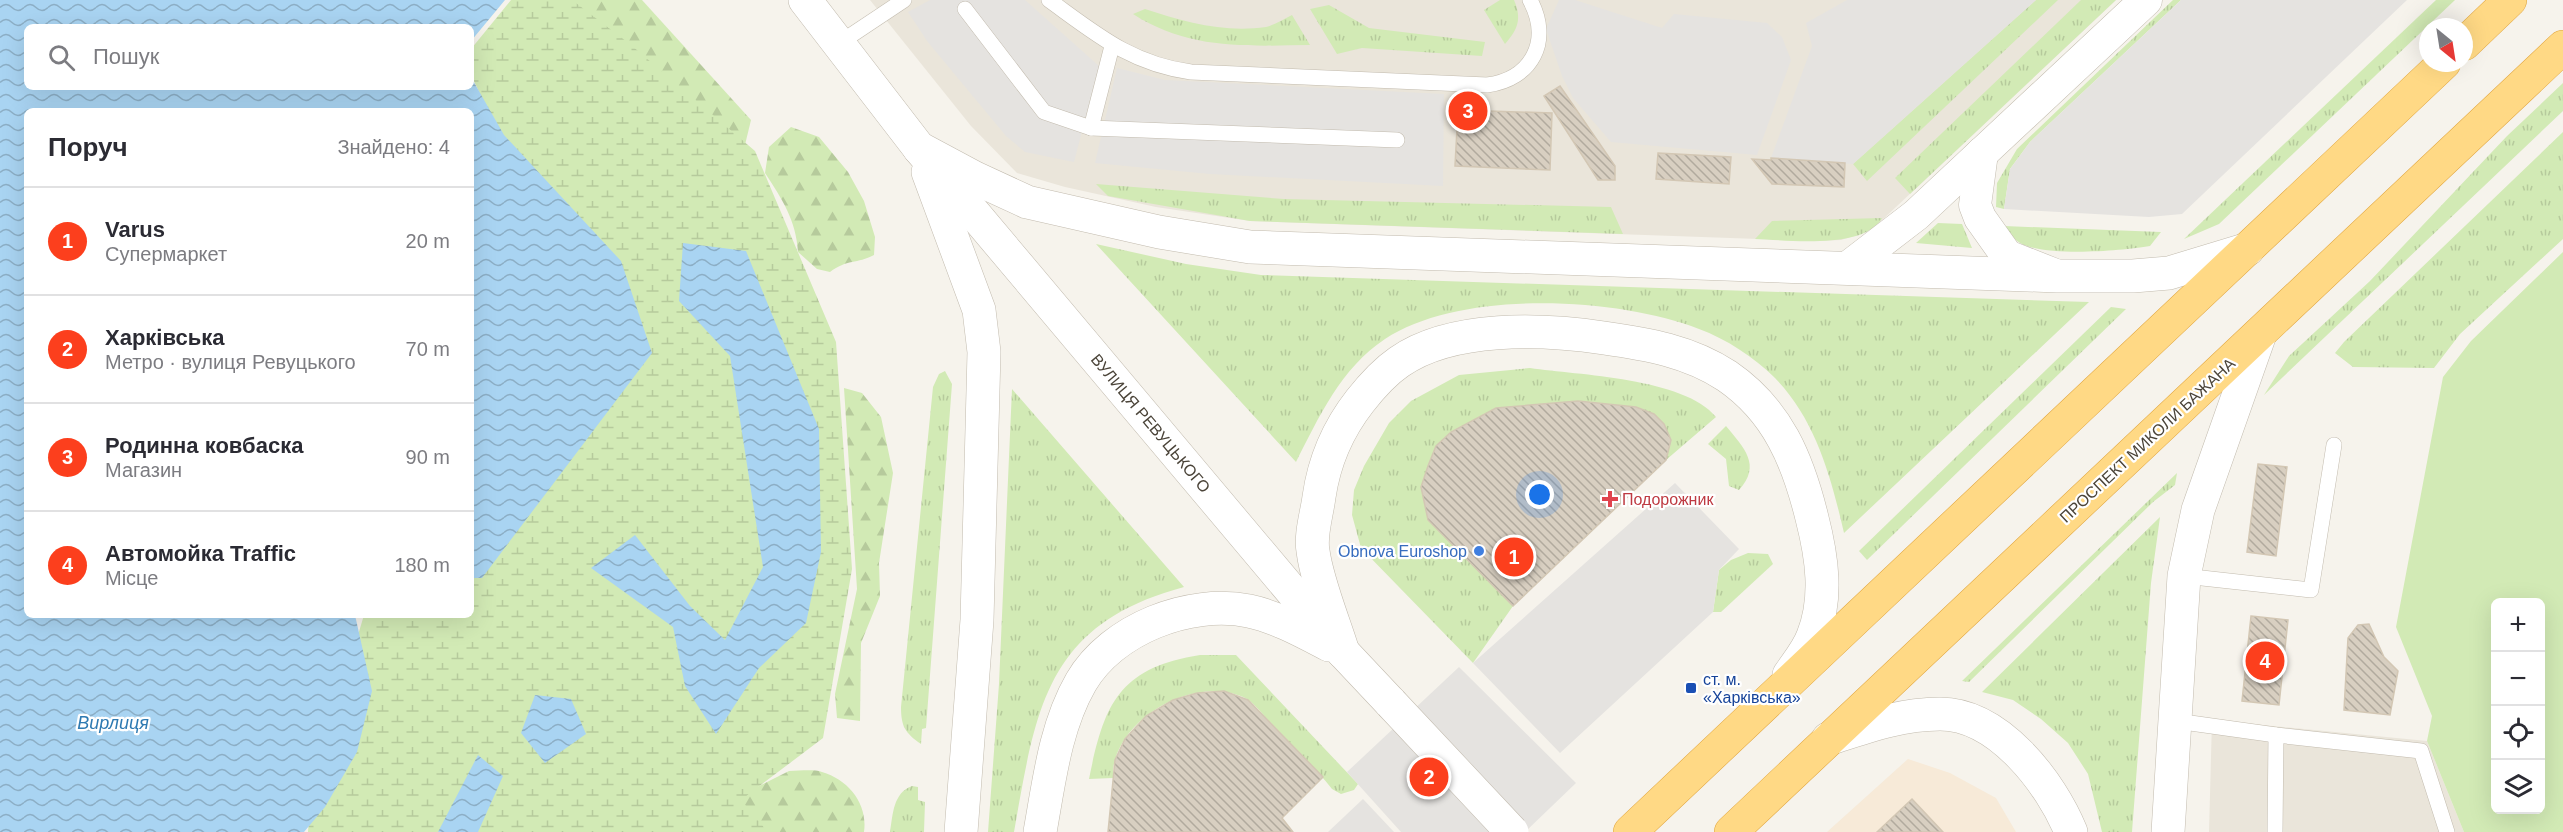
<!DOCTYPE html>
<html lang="uk">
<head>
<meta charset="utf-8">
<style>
	body { margin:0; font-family:Arial,sans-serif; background:#f2f2f3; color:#2b2b33 }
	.controls { position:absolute; right:18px; bottom:18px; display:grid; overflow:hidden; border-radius:9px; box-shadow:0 6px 24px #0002 }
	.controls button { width:54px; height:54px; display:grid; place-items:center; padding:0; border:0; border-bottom:2px solid #e1e1e2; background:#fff; color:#2b2b33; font:30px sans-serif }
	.compass { position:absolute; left:2419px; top:18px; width:54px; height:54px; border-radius:50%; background:#fff; box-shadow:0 6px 24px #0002; rotate:150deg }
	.you { position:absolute; left:1540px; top:495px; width:21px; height:21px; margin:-15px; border:4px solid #fff; border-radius:50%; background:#1a73e8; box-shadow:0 0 0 9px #1a73e833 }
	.badge { display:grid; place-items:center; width:39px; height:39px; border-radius:50%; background:#fc3f1d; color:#fff; font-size:20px; font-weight:700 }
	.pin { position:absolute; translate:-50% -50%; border:3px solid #fff; box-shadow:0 2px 6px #0006 }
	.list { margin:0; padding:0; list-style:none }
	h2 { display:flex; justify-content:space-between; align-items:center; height:78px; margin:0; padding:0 24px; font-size:26px }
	h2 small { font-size:20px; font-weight:400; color:#7c7c81 }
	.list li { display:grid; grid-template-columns:39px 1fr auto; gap:18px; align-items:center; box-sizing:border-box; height:108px; padding:0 24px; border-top:2px solid #e1e1e2 }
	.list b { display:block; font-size:22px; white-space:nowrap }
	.list p { margin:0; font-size:20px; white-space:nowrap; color:#7c7c81 }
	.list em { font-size:20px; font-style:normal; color:#7c7c81 }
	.icon { flex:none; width:33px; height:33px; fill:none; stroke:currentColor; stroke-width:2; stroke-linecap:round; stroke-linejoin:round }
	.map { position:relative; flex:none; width:2563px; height:832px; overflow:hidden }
	.search { position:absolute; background:#fff; box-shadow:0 6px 24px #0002; left:24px; top:24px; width:450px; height:66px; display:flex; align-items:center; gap:15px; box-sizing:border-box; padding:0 21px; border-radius:9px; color:#7c7c81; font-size:22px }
	.panel { position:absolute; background:#fff; box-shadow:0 6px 24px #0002; left:24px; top:108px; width:450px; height:510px; border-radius:9px }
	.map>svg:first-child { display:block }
</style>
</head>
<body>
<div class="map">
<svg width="2563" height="832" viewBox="0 0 2563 832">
	<defs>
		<pattern id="grass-tufts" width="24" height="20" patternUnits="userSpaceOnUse" patternTransform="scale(1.5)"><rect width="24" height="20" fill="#d2eab5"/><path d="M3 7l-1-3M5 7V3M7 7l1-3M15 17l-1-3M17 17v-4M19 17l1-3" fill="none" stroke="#b6ca9c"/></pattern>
		<pattern id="forest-firs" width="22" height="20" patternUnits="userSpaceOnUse" patternTransform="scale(1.5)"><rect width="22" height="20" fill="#d2eab5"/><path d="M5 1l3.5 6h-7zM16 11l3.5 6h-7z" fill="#b6ca9c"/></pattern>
		<pattern id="wetland-marsh" width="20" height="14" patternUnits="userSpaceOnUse" patternTransform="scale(1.5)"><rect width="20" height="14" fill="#d2eab5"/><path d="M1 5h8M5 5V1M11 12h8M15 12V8" fill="none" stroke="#b6ca9c"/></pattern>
		<pattern id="water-waves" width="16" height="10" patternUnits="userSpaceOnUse" patternTransform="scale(1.5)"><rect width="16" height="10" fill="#a9d4f2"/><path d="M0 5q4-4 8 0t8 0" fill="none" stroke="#8caec5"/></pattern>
		<pattern id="building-back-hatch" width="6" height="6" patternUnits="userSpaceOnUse" patternTransform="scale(1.5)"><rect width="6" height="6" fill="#d8cfc1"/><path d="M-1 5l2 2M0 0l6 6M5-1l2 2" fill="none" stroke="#b1aa9e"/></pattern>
	</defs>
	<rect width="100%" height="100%" fill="#f6f3ec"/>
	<g fill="#eae5da">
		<path d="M870 0H2116L1879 223 1863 233 1841 240 1814 241 1250 221 1156 207 1065 187 1017 173 971 126Z"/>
		<path d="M2212 720 2427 741 2464 832H2209Z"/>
	</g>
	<path fill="#f7ead8" d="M1908 759 1950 773 1996 798 2016 832H1827Z"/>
	<g fill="url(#grass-tufts)">
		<path d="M1500 0H1514C1522 19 1518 29 1505 44L1484 10Z"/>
		<path d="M2036 0H2058L1867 181 1853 164Z"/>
		<path d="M2081 0H2116L1910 194 1895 178Z"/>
		<path d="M2173 0H2181L2030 142 2010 169 2004 209 1996 207 1997 183 2017 149Z"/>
		<path d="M2436 0H2455L2219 224 2184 239Z"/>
		<path d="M1329 5 1369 28 1485 42 1482 56 1362 48 1337 54 1310 9Z"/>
		<path d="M1145 9C1184 22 1224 33 1266 27 1274 25 1284 19 1292 15L1310 45C1246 46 1189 50 1133 14Z"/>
		<path d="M2563 83V111L2264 395 2289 356 2370 281 2507 136Z"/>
		<path d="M2563 132V239L2460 334 2434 368 2353 367 2335 353 2344 342Z"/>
		<path d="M1096 184 1284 199 1611 207 1623 234 1250 221 1108 196Z"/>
		<path d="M1882 218C1865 250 1786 240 1755 239L1772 221Z"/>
		<path d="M1938 223 1962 224 1972 248 1916 243Z"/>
		<path d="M2004 226 2161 232 2150 246C2121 251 2045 257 2020 243 2013 239 2009 232 2004 226Z"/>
		<path d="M1096 244 1186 264 1261 275 2089 302 1844 533C1831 477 1816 420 1775 378 1754 357 1726 339 1699 329 1617 297 1461 289 1385 339 1341 368 1319 417 1296 462Z"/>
		<path d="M2111 307 2126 309 1867 560 1859 551Z"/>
		<path d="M1530 368C1578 375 1685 378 1716 417L1666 460 1513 606 1473 663 1361 548 1352 515 1354 490 1364 466 1389 423 1411 401 1459 375Z"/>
		<path d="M945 371 952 384 926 728 922 729 921 744C905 733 901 726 901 707L933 387 939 374Z"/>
		<path d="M1012 389 1184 587C1046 624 1036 708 1014 832H988L999 684Z"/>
		<path d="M1726 426C1744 448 1762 465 1739 490L1729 486 1726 459 1708 444Z"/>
		<path d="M2177 473 2175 485 2153 502 1969 682 1962 681Z"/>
		<path d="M2160 517 2151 583 2132 832H2102L2088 774 2068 743 2041 719 2013 700 1982 692Z"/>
		<path d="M1748 553 1768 554 1773 564 1721 612H1713L1719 570 1731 560Z"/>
		<path d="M1200 655H1236L1358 784 1354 790 1341 794 1332 789C1313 765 1291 744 1270 722 1263 715 1255 704 1247 699 1201 675 1129 711 1115 760 1113 765 1113 772 1113 778L1089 779C1104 705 1118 668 1200 655Z"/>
		<path d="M912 786 918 787V800L925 802 924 832H890C893 814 893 793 912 786Z"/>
	</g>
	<g fill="url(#forest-firs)">
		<path d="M566 0H642L751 120 744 149Z"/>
		<path d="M791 127 819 137 848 172 864 201 875 237 874 255C857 264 847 259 830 272L817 269 798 252C796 220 782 199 765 173L769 147Z"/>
		<path d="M844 388 862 393 881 417 893 473 879 563 880 596 861 643 860 721 837 718 835 694 857 589Z"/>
		<path d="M789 771C800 771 813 769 822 772 849 780 868 804 864 832H755L739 796Z"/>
	</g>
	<path fill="url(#wetland-marsh)" d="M511 0H572L631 45 755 151 836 342 852 569 823 738 741 800 768 832H308L311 792 364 615H471V564L518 173 471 75V49Z"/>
	<path fill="#d2eab5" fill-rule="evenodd" d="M2563 252V832H2464L2427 741 2432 716 2396 627 2443 377 2471 341ZM2496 602H2540V810H2496Z"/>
	<g fill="#e5e3e0">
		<path d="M930 0H1025L1099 66 1074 162 1025 152 1006 136 927 41 908 12Z"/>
		<path d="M1559 0H1575L1662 28 1674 14 1767 23 1782 37 1791 60 1757 155 1611 142 1573 98 1562 76 1546 29Z"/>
		<path d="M1847 0H2036L1853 164 1771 158 1812 46 1806 23Z"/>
		<path d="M2181 0H2407L2182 214 2149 217 2004 209 2010 169 2030 142Z"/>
		<path d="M1117 68 1165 80 1444 94 1443 186 1210 174 1095 163Z"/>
		<path d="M1675 483 1739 549 1719 570 1713 612 1560 753 1473 663Z"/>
		<path d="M1459 667 1576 783 1525 832H1401L1347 772Z"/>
		<path d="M1363 799 1394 832H1328Z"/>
	</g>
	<g fill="url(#water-waves)">
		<path d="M0 0H505L471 41V27H27V87H471V77L504 135 621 261 652 353 482 578H471V111H27V615H355L372 691 357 752 325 807 304 832H0Z"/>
		<path d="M683 243 746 251 819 429 821 552 806 623 759 668 716 734 685 686 673 627 591 568 635 535 690 606 725 640 763 567 730 356 679 301Z"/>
		<path d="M535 695 571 699 586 734 545 763 521 733Z"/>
		<path d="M478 755 503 776 478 832H438Z"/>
	</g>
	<g fill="url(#building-back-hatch)" stroke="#d3c7b4" stroke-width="1.5">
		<path d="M1560 86 1615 166V180H1598L1544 96Z"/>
		<path d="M1458 110 1552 113 1550 170 1455 166Z"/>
		<path d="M1658 153 1731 157 1729 184 1656 179Z"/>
		<path d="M1771 158 1845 163 1844 187 1772 184 1752 159 1771 160Z"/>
		<path d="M1578 401 1636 407 1654 414 1664 424 1671 440 1666 460 1513 606 1428 520 1421 487 1428 466 1436 446 1451 432 1496 408Z"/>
		<path d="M2258 464 2287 467 2276 556 2247 552Z"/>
		<path d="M2251 616 2288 620 2279 705 2242 701Z"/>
		<path d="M2369 624 2384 657 2398 671 2390 715 2344 710 2348 638 2358 625Z"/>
		<path d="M1224 691 1248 700 1323 777 1282 818 1293 832H1108L1115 760 1125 739 1146 716 1173 700 1197 693Z"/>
		<path d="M1912 799 1943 832H1877Z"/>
	</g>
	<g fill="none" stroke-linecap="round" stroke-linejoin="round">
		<g stroke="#c2bbae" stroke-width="16">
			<g id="service">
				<path d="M1049 0C1096 34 1131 64 1191 72L1487 85C1532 79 1552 41 1530 0"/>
				<path d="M965 9 1044 112 1091 128"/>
				<path d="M838 44 904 0"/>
				<path d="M1112 46 1091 128 1397 140"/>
				<path d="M2184 576 2311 590 2334 445"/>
				<path d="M2176 721 2276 735 2421 751 2447 832"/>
				<path d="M2275 832 2276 735"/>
			</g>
		</g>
		<g stroke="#c2bbae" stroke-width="33">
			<g id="minor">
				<path d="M1982 153 1975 205 1980 218 2007 256 2053 274"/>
				<path d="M1847 268 1916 215 2146 0"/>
			</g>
		</g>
		<g stroke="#c2bbae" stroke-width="34">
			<g id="tertiary">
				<path d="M805 0 919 148 1343 652 1391 703"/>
				<path d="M919 148 975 178 1027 202 1159 232 1250 247 2057 276H2133L2169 273 2248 249"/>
				<path d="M928 172 979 310 984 352 977 620 961 832"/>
				<path d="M1343 652C1334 622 1317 582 1313 551 1310 535 1317 513 1319 497 1324 462 1338 429 1360 401 1371 387 1383 373 1399 362 1452 325 1542 329 1604 338 1647 344 1689 351 1727 376 1778 411 1798 461 1812 518 1822 557 1828 598 1813 636 1808 650 1797 663 1789 675"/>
				<path d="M1828 739C1865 727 1900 714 1940 714 1999 714 2051 783 2071 832"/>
				<path d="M1040 832C1049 782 1055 727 1081 682 1112 629 1189 599 1249 611 1277 617 1304 632 1329 645"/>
				<path d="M2168 832 2184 576 2198 510 2260 334"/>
			</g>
		</g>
		<g stroke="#e0a43c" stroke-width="34">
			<g id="trunk">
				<path d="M2464 44 2510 0"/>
				<path d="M1630 832 2444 63"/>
				<path d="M1731 832 2563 47"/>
			</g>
		</g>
		<use href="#service" stroke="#fff" stroke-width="15"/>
		<use href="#minor" stroke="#fff" stroke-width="32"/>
		<use href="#tertiary" stroke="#fff" stroke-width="33"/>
		<use href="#trunk" stroke="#ffd985" stroke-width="33"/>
		<g stroke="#c2bbae" stroke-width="34" stroke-linecap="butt">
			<path id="tertiary-bridge" d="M1391 703 1512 832"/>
		</g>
		<use href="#tertiary-bridge" stroke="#fff" stroke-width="33"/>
	</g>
	<path fill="#e0444e" stroke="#fff" stroke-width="2" d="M1607 490h6v6h6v6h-6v6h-6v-6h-6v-6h6z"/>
	<circle fill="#3f7fe0" stroke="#fff" stroke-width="2" cx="1479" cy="551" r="6"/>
	<rect fill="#1a4fb4" stroke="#fff" stroke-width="2" x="1685" y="682" width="12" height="12" rx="3"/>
	<g text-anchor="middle" stroke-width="4.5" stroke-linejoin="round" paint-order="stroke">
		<g font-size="16" fill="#4b4439" stroke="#fff">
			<text transform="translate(1151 423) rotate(50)" y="6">ВУЛИЦЯ РЕВУЦЬКОГО</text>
			<text transform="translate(2147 440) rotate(-43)" y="6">ПРОСПЕКТ МИКОЛИ БАЖАНА</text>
		</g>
		<g font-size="16" fill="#be3a42" stroke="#fff" text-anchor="start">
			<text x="1622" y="505">Подорожник</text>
		</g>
		<g font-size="16" fill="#366cbe" stroke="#fff" text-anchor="end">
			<text x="1467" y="557">Obnova Euroshop</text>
		</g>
		<g font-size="16" fill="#164399" stroke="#fff" text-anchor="start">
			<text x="1703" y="685">ст. м.<tspan x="1703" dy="18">«Харківська»</tspan></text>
		</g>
		<g font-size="18" font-style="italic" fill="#2e7ab2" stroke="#fff">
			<text x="113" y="729">Вирлиця</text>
		</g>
	</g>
</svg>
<div class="controls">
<button>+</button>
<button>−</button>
<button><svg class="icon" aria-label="locate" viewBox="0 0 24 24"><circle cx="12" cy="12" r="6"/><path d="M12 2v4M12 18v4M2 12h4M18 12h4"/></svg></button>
<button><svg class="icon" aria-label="layers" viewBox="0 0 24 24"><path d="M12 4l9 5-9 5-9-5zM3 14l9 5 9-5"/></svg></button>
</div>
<svg class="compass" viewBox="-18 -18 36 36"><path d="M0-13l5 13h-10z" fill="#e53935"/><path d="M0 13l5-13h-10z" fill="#7c7c81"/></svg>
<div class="you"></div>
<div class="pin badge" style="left:1514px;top:557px">1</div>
<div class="pin badge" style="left:1429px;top:777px">2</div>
<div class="pin badge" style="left:1468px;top:111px">3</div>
<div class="pin badge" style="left:2265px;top:661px">4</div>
<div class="search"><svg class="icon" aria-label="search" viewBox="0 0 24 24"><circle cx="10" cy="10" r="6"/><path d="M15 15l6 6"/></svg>Пошук</div>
<section class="panel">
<h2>Поруч<small>Знайдено: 4</small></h2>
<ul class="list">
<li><span class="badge">1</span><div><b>Varus</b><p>Супермаркет</p></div><em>20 m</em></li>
<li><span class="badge">2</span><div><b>Харківська</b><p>Метро · вулиця Ревуцького</p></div><em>70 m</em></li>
<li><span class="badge">3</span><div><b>Родинна ковбаска</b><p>Магазин</p></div><em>90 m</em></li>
<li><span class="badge">4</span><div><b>Автомойка Traffic</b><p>Місце</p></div><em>180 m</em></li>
</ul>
</section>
</div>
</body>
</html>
